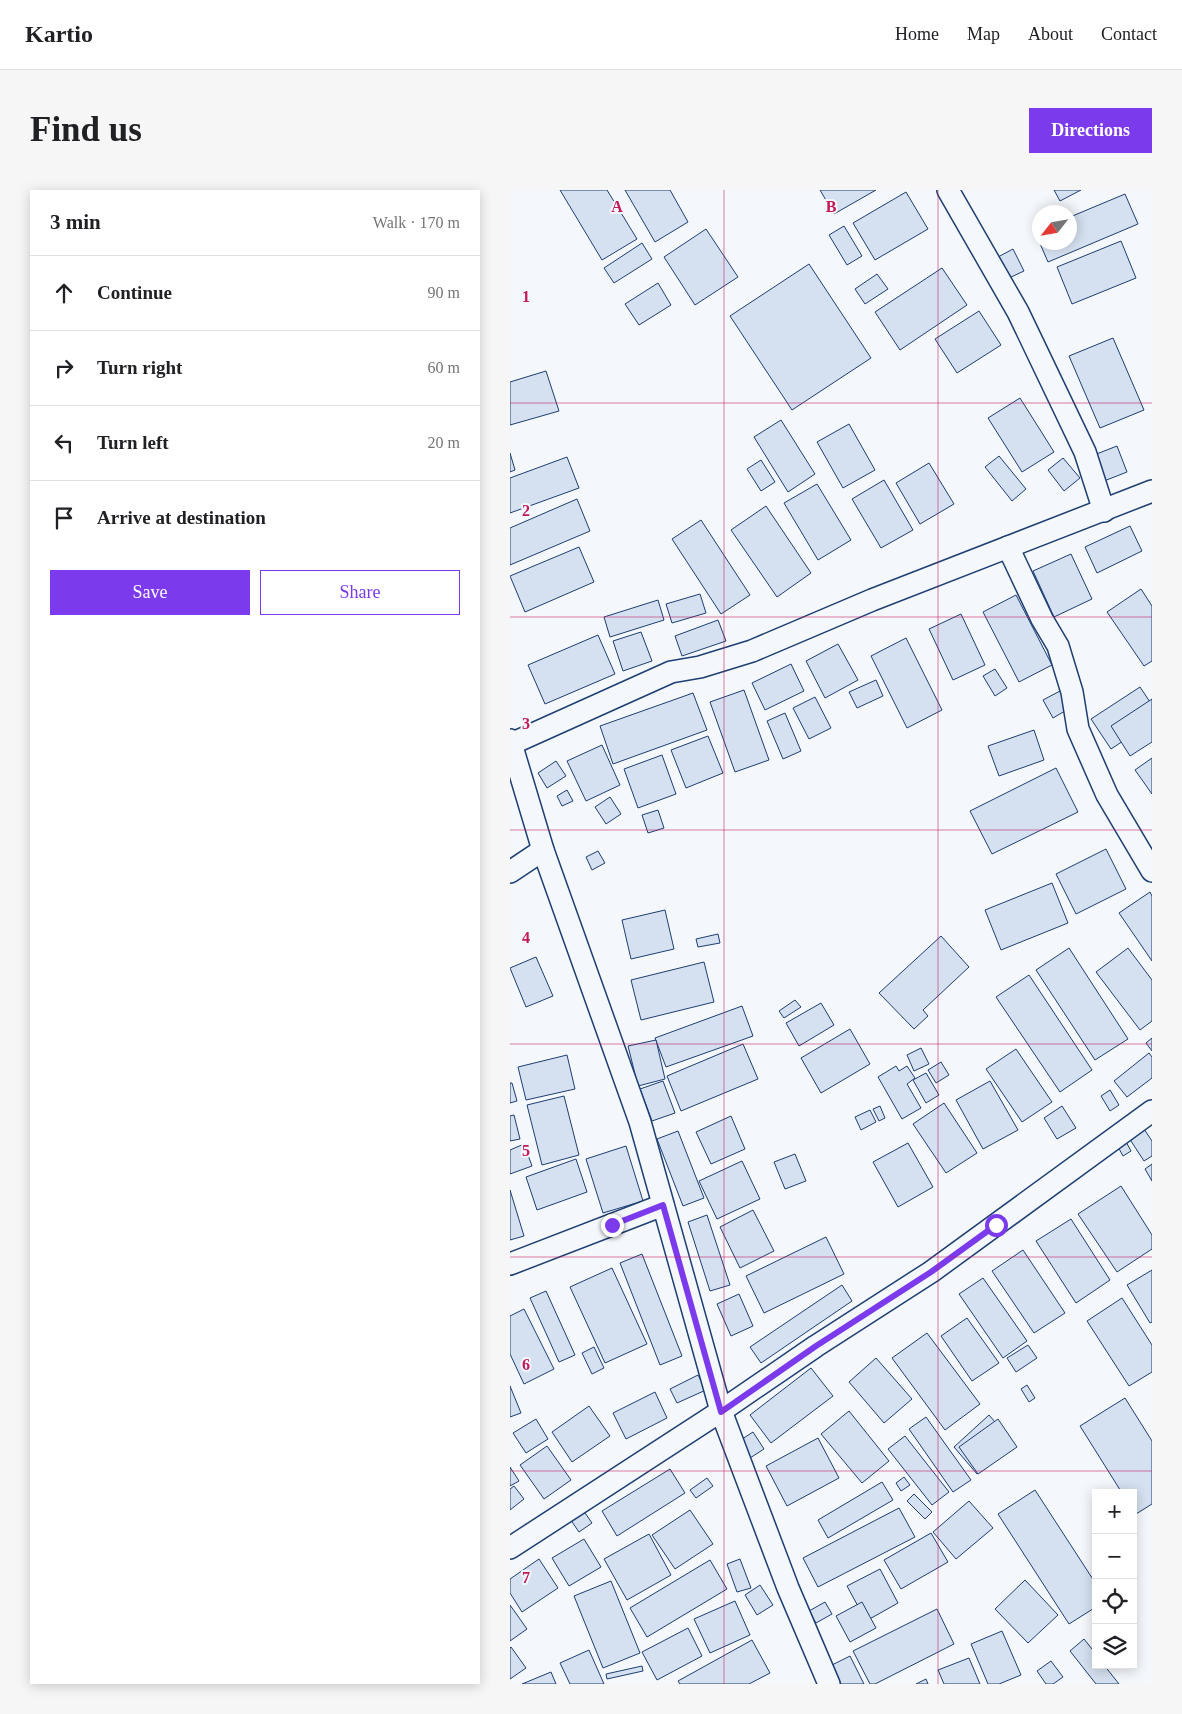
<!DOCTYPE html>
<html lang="en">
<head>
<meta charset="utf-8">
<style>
	body { margin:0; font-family:"Times New Roman",serif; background:#f6f6f6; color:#202124 }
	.controls { position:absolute; right:15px; bottom:15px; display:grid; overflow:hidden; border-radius:0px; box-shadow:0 2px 12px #0003 }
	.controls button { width:45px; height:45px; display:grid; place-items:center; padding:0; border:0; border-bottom:1px solid #e0e0e0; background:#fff; color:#202124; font:25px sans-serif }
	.compass { position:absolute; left:522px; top:15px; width:45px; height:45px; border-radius:50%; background:#fff; box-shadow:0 2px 12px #0003; rotate:239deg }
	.stop { position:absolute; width:15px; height:15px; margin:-11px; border:4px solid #7c3aed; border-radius:50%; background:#fff }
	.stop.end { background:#7c3aed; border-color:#fff; box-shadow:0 1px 5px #0008 }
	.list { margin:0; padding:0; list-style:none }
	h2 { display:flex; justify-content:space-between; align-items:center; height:65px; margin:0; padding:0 20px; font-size:21px }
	h2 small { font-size:16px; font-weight:400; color:#757577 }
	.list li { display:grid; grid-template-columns:32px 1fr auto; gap:15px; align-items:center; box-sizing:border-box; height:75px; padding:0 20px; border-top:1px solid #e0e0e0 }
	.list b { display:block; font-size:19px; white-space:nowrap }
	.list em { font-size:16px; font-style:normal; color:#757577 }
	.actions { display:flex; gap:10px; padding:15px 20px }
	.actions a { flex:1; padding:11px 0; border:1px solid #7c3aed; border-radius:0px; text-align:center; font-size:18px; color:#7c3aed }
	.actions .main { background:#7c3aed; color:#fff }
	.icon { flex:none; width:28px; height:28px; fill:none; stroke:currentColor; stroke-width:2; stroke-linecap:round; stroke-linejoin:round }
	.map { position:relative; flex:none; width:642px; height:1494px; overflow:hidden; border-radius:0px }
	header { display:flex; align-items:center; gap:30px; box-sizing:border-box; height:70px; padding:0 25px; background:#fff; border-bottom:1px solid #e0e0e0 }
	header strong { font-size:24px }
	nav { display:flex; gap:28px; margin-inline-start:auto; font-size:18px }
	.intro { display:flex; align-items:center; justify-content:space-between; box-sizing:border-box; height:120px; padding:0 30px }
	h1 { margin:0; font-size:35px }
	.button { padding:12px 22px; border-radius:0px; background:#7c3aed; color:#fff; font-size:18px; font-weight:700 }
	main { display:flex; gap:30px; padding:0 30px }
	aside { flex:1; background:#fff; border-radius:0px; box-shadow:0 2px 12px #0003 }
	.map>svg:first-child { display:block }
</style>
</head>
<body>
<header>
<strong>Kartio</strong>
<nav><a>Home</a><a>Map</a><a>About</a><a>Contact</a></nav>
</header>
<div class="intro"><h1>Find us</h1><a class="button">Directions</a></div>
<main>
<aside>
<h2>3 min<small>Walk · 170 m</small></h2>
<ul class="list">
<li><svg class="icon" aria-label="ahead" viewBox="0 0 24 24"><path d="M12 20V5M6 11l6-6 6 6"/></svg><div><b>Continue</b></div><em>90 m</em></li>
<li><svg class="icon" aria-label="right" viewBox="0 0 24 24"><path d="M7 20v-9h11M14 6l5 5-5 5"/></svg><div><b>Turn right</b></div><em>60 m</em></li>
<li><svg class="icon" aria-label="left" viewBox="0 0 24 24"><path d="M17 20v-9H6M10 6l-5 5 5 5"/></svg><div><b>Turn left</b></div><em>20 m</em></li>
<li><svg class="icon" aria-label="arrive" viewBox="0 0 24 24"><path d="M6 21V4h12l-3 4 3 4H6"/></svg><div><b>Arrive at destination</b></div></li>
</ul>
<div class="actions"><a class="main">Save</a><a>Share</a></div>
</aside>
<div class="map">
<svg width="642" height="1494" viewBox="0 0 642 1494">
	<rect width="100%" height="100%" fill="#f4f7fb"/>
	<g fill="#d5e0f0" stroke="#1d3f73">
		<path d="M50 0H97L127 49 92 70Z"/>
		<path d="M115 0H160L178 32 145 52Z"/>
		<path d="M310 0H366L324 24Z"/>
		<path d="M544 0H571L550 11Z"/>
		<path d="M396 2 418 39 365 70 343 33Z"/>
		<path d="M615 4 628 34 538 72 525 42 530 40V52H560V27Z"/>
		<path d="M334 36 352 66 337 75 319 45Z"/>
		<path d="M196 39 228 87 185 115 154 67Z"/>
		<path d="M611 51 626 88 562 114 547 77Z"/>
		<path d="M132 53 142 69 104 93 94 78Z"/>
		<path d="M503 59 514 81 499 88 488 67Z"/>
		<path d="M299 74 361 168 282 220 220 126Z"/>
		<path d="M432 78 457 115 390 160 365 122Z"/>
		<path d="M367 84 378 99 355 114 345 99Z"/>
		<path d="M148 93 161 115 129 135 115 114Z"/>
		<path d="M469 121 491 155 447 183 425 149Z"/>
		<path d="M603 148 634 220 590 238 559 166Z"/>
		<path d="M36 181 49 221 0 235V192Z"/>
		<path d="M510 208 544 262 512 282 478 228Z"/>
		<path d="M271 230 305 284 278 302 244 247Z"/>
		<path d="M339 234 365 280 333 298 307 252Z"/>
		<path d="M607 256 617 282 594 291 584 265Z"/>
		<path d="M0 263 5 280 0 282Z"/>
		<path d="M489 266 516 299 502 311 475 277Z"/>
		<path d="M57 267 69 298 0 323V288Z"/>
		<path d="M553 268 570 288 554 301 538 280Z"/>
		<path d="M251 270 265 292 251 301 237 279Z"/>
		<path d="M419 273 444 314 410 334 386 293Z"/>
		<path d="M374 290 403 340 371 358 342 309Z"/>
		<path d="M307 294 341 350 308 370 274 313Z"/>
		<path d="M67 309 80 341 0 375V338Z"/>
		<path d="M256 316 301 383 267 407 221 340Z"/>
		<path d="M191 330 240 405 211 424 162 349Z"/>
		<path d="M620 336 632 361 587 383 575 357Z"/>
		<path d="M69 357 84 392 15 422 0 386Z"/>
		<path d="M561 364 582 409 544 427 523 381Z"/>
		<path d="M631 399 642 416V471L634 476 597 422Z"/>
		<path d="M190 404 196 423 162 433 156 414Z"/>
		<path d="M506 405 542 475 509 492 473 422Z"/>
		<path d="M148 410 154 430 100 447 94 427Z"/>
		<path d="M451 424 475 475 443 490 419 439Z"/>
		<path d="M208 430 216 451 172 466 165 446Z"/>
		<path d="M131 442 142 471 113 481 103 451Z"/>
		<path d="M88 445 105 484 35 514 18 475Z"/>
		<path d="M396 448 432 520 397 538 361 466Z"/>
		<path d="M328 454 348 490 315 508 296 471Z"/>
		<path d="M281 474 294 501 255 520 242 493Z"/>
		<path d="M485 479 497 498 485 506 473 486Z"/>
		<path d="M366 490 373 506 347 518 339 502Z"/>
		<path d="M630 497 642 515V532L601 559 581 529Z"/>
		<path d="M234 500 259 570 225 582 200 512Z"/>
		<path d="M550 501 560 518 543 528 533 510Z"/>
		<path d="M183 503 197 540 103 574 90 536Z"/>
		<path d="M305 507 321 538 299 549 283 518Z"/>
		<path d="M642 509V552L620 566 601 536Z"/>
		<path d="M275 523 291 561 273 569 257 531Z"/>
		<path d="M524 540 534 570 489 586 478 556Z"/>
		<path d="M198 546 213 583 176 598 161 560Z"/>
		<path d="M92 555 110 595 76 611 57 571Z"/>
		<path d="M152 565 166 604 128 618 114 579Z"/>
		<path d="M642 568V604L625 580Z"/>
		<path d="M46 571 56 586 37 598 28 583Z"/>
		<path d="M546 578 568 622 482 664 460 621Z"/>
		<path d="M57 600 63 611 52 616 47 606Z"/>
		<path d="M100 607 111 624 96 634 85 617Z"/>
		<path d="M148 620 154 638 138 643 132 625Z"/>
		<path d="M596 659 616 699 566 724 546 684Z"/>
		<path d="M88 661 95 673 82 680 76 667Z"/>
		<path d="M542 693 558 733 491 760 475 720Z"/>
		<path d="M640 702 642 706V771L609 723Z"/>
		<path d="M155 720 164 759 121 769 112 730Z"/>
		<path d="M208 744 210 753 188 757 186 749Z"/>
		<path d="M431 746 459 777 413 820 418 826 404 839 369 803Z"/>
		<path d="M559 758 618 849 585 870 526 780Z"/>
		<path d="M618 758 642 790V831L630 840 586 782Z"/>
		<path d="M26 767 43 806 16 817 0 778Z"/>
		<path d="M194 772 204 812 131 830 121 790Z"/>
		<path d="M519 785 582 880 550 902 486 807Z"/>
		<path d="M285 810 291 817 274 828 269 821Z"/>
		<path d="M311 813 324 835 289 856 276 833Z"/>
		<path d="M232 816 243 846 156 877 145 848Z"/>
		<path d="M340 839 360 874 311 903 291 868Z"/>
		<path d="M642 848V861L636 853Z"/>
		<path d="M146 850 155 889 128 896 118 856Z"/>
		<path d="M233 854 248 889 171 921 157 886Z"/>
		<path d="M411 858 419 874 404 881 397 865Z"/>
		<path d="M506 859 542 912 512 932 476 879Z"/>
		<path d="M639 863 642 867V888L617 907 604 891Z"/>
		<path d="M57 865 65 899 16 910 8 877Z"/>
		<path d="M431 872 439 885 426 893 418 880Z"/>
		<path d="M386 876 389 881 397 876 405 888 397 894 411 918 392 929 368 887Z"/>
		<path d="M416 883 429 905 416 913 403 890Z"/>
		<path d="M153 891 165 923 142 931 130 899Z"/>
		<path d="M480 891 508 940 473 959 446 910Z"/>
		<path d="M0 893H2L7 911 0 913Z"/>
		<path d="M600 900 609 915 600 921 591 906Z"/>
		<path d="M54 906 69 965 32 975 17 915Z"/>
		<path d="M434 913 467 963 436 983 403 934Z"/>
		<path d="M370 916 375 928 369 931 363 919Z"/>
		<path d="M552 916 566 938 547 949 534 928Z"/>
		<path d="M360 920 366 932 351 940 345 927Z"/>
		<path d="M4 925 10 949 0 951V926Z"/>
		<path d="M221 926 235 959 201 974 186 942Z"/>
		<path d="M634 939 642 951V966L634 971 619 948Z"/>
		<path d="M168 941 194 1008 173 1016 147 949Z"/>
		<path d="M615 950 621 961 613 966 607 955Z"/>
		<path d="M398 953 423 997 388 1017 363 972Z"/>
		<path d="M14 954 22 976 0 984V960Z"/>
		<path d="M116 956 133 1011 93 1023 76 969Z"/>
		<path d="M285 964 296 991 275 999 264 972Z"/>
		<path d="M66 969 77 1002 27 1020 16 987Z"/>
		<path d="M232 971 250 1009 207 1029 189 991Z"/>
		<path d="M642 974V991L635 979Z"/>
		<path d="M611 996 642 1045V1059L607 1082 568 1024Z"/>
		<path d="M0 1000 14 1046 0 1050Z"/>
		<path d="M243 1020 264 1061 230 1078 210 1037Z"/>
		<path d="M197 1025 220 1095 200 1101 178 1032Z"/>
		<path d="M561 1029 600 1090 566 1113 526 1051Z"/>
		<path d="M316 1047 334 1084 254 1123 236 1086Z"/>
		<path d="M513 1060 555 1123 524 1143 482 1081Z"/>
		<path d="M132 1064 172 1166 150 1175 110 1073Z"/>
		<path d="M102 1078 137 1154 95 1173 60 1097Z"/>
		<path d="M642 1080V1132L640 1133 617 1095Z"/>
		<path d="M473 1088 517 1151 493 1168 449 1104Z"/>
		<path d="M332 1095 342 1111 251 1173 240 1157Z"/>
		<path d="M36 1101 65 1165 49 1172 20 1108Z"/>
		<path d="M229 1104 243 1136 221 1146 207 1114Z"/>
		<path d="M612 1108 642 1155V1182L619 1196 577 1131Z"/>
		<path d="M14 1119 44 1179 14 1194 0 1164V1126Z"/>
		<path d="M457 1128 489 1173 462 1191 431 1146Z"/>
		<path d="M417 1143 470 1214 435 1240 382 1168Z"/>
		<path d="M518 1155 527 1168 506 1182 497 1168Z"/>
		<path d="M84 1157 94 1178 82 1184 72 1163Z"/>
		<path d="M366 1168 402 1209 374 1233 339 1192Z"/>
		<path d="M301 1178 323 1206 261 1253 240 1225Z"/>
		<path d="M188 1185 196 1200 167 1213 160 1199Z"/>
		<path d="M517 1195 525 1208 519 1212 511 1199Z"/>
		<path d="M0 1196 11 1223 0 1227Z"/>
		<path d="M145 1202 157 1228 116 1249 103 1223Z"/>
		<path d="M615 1208 642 1251V1314L626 1324 623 1320V1303H612L570 1236Z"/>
		<path d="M79 1216 100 1246 62 1272 42 1242Z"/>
		<path d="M339 1221 379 1271 352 1293 311 1244Z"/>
		<path d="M479 1225 503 1253 467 1284 444 1257Z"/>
		<path d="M416 1227 461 1290 443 1302 399 1239Z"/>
		<path d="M26 1229 38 1249 16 1263 3 1243Z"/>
		<path d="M488 1229 507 1257 468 1284 449 1257Z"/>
		<path d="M243 1242 254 1259 240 1268 229 1251Z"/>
		<path d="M395 1246 439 1302 422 1315 378 1259Z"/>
		<path d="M308 1248 329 1288 277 1316 256 1276Z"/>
		<path d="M37 1256 61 1290 34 1309 10 1275Z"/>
		<path d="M0 1277 9 1291 0 1296Z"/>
		<path d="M160 1279 175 1303 107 1346 92 1321Z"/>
		<path d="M394 1287 400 1295 391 1301 386 1293Z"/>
		<path d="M197 1288 203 1296 186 1308 180 1300Z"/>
		<path d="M372 1292 383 1310 318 1348 308 1330Z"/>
		<path d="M4 1296 14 1309 0 1320V1299Z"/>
		<path d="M525 1300 586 1394V1417L559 1434 488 1324Z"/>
		<path d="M404 1304 422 1322 415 1329 397 1311Z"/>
		<path d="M459 1311 483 1338 446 1369 423 1342Z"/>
		<path d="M389 1318 405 1347 308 1397 293 1368Z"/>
		<path d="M73 1320 82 1333 69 1342 60 1329Z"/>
		<path d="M180 1320 203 1354 165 1379 142 1345Z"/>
		<path d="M421 1343 438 1372 391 1399 374 1370Z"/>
		<path d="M139 1344 161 1385 117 1410 94 1369Z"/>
		<path d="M74 1349 91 1377 59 1396 42 1368Z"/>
		<path d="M29 1369 48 1398 12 1422 0 1403V1389Z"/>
		<path d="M230 1369 241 1398 227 1402 217 1374Z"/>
		<path d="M200 1370 217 1399 137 1447 120 1418Z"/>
		<path d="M370 1379 388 1413 356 1431 337 1396Z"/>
		<path d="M515 1390 548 1425 518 1453 485 1419Z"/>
		<path d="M101 1391 130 1463 93 1478 64 1406Z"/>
		<path d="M250 1395 263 1415 247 1425 235 1405Z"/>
		<path d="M225 1411 240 1445 200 1463 184 1429Z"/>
		<path d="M315 1412 322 1424 306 1433 299 1421Z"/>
		<path d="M352 1412 366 1438 340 1452 326 1426Z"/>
		<path d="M0 1415 17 1439 0 1451Z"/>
		<path d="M427 1419 444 1454 365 1494H360L343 1461Z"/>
		<path d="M178 1438 192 1466 147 1490 132 1462Z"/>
		<path d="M492 1441 511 1485 489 1494H478L461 1454Z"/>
		<path d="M574 1449 586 1464V1475H594L609 1494H586L560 1461Z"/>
		<path d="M242 1450 260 1483 239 1494H170L168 1491Z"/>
		<path d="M1 1457 16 1478 0 1489V1458Z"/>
		<path d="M79 1460 94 1494H60L50 1473Z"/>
		<path d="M340 1466 354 1494H331L322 1475Z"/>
		<path d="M459 1468 470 1494H434L428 1480Z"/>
		<path d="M541 1471 553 1487 543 1494H536L527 1481Z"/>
		<path d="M132 1476 133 1481 97 1489 96 1484Z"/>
		<path d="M41 1482 46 1494H12Z"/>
		<path d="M416 1489 418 1494H406Z"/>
	</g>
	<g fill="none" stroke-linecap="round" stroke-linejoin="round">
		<g stroke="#1d3f73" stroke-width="24">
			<g id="minor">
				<path d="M438 0 508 122 575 262 594 321"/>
				<path d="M498 357 532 429 548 456 562 502 568 539 597 605 642 681"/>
				<path d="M0 550 33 660 130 932 211 1221 278 1398 319 1494"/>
				<path d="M1 554 161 482 190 477 242 461 362 410 642 301"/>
				<path d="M0 682 33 660"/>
				<path d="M0 1074 153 1015"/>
				<path d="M0 1358 211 1221 306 1156 421 1082 642 921"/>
			</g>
		</g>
		<use href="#minor" stroke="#f4f7fb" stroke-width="21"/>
	</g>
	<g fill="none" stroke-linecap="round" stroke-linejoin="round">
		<path stroke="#7c3aed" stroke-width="6" d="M102 1035 153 1015 211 1222 306 1156 421 1082 486 1035"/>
	</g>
	<path fill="none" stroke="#c2185b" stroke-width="1" stroke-opacity="0.55" d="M214 0V1494M428 0V1494M0 213H642M0 427H642M0 640H642M0 854H642M0 1067H642M0 1281H642"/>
	<g font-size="16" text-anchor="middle" font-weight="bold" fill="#c2185b" stroke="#f4f7fb" stroke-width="4" stroke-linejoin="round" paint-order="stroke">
		<text x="107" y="22">A</text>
		<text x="321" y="22">B</text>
		<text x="16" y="112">1</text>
		<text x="16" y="326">2</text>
		<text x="16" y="539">3</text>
		<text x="16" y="753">4</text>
		<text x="16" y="966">5</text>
		<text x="16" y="1180">6</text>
		<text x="16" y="1393">7</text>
	</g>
</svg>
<div class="controls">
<button>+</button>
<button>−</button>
<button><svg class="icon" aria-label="locate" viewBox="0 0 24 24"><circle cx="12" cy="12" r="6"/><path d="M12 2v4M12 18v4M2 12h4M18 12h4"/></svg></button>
<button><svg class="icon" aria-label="layers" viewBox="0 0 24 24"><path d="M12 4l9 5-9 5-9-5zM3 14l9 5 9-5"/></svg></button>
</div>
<svg class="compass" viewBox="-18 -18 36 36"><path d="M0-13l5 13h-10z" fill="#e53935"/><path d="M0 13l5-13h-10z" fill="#757577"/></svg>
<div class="stop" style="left:486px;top:1035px"></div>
<div class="stop end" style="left:102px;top:1035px"></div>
</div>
</main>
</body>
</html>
